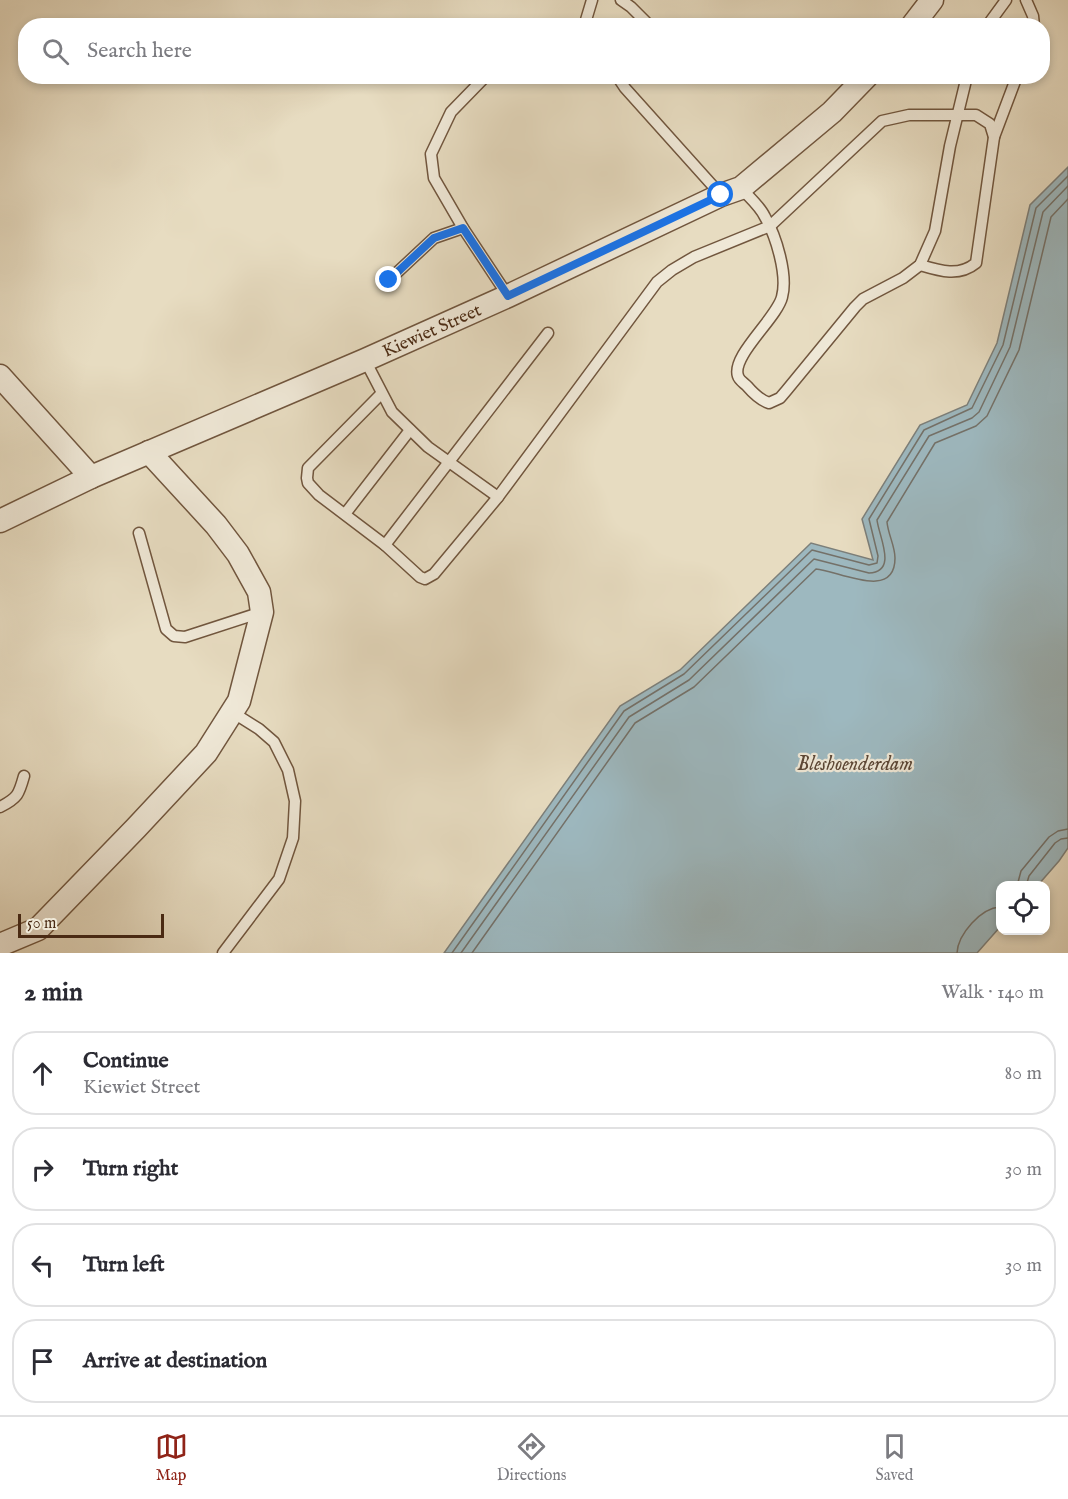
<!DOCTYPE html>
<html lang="en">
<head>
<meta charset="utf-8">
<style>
	body { margin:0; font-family:"IM FELL English",serif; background:#f2f2f3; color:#2b2b33 }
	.controls { position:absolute; right:18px; bottom:18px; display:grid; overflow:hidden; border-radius:12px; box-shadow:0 3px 9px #0003 }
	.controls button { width:54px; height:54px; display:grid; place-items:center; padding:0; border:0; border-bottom:2px solid #e1e1e2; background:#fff; color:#2b2b33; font:30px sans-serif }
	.scale { position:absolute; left:18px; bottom:15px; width:146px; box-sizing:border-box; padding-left:6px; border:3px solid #4a2a13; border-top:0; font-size:16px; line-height:21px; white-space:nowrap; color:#4a2a13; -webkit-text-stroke:4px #efe8d7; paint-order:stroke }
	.stop { position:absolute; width:18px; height:18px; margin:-14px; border:4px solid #1a73e8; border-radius:50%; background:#fff }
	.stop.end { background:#1a73e8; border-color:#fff; box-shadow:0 2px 6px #0008 }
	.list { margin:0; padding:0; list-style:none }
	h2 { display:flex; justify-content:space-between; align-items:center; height:78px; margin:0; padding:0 24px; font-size:26px }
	h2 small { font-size:20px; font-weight:400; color:#7c7c81 }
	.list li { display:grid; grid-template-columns:39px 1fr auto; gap:18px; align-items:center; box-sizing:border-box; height:84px; margin:0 12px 12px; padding:0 12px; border:2px solid #e1e1e2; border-radius:24px }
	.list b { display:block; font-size:22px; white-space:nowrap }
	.list p { margin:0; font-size:20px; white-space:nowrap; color:#7c7c81 }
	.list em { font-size:20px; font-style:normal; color:#7c7c81 }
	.icon { flex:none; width:33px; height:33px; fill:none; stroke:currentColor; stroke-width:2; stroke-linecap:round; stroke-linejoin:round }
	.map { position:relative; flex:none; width:1068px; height:953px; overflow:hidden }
	.search { position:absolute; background:#fff; box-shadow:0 3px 9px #0003; left:18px; right:18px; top:18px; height:66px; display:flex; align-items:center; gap:15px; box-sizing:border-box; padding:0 21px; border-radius:24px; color:#7c7c81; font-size:22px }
	.sheet { height:462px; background:#fff }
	nav { display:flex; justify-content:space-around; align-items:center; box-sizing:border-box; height:84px; border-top:2px solid #e1e1e2; background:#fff; font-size:16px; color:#7c7c81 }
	nav a { display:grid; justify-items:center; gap:3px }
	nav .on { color:#8f2418 }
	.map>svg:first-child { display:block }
</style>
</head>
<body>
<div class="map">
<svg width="1068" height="953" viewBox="0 0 1068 953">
	<rect width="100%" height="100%" fill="#e7dcc1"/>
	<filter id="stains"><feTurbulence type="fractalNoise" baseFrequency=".00333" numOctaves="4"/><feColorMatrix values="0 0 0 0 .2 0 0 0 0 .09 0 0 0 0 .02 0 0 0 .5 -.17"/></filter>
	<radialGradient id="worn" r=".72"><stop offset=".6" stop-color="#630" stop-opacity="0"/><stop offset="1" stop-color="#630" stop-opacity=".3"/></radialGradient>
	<path fill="#9db8bf" stroke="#7c7f7a" stroke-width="1.5" d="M1068 167V848L1059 861 1038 885 1000 886V927L977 953H444L620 706 680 670 811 543 873 560 862 519 920 425 967 405 997 343 1030 205Z"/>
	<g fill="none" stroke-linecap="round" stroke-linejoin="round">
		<g stroke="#747169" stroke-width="1.5">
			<path d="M1017 886 1021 871 1049 837 1058 831 1068 829"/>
			<path d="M1026 886 1029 876 1055 843 1061 839 1068 838"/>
			<path d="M452 953 624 711 684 674 812 550 869 565 877 563 878 556 869 519 924 430 972 408 1003 345 1036 208 1068 176"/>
			<path d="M461 953 629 717 689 680 814 559 869 573C898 572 879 537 877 520L929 436 972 418 979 412 1010 347 1043 212 1068 186"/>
			<path d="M472 953 635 723 694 687 816 569C837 570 895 602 895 558 895 546 888 534 887 522L935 443 976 426 987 416 1019 350 1051 217 1068 199"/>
			<path d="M957 953C958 934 981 908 1000 907"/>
		</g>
		<g stroke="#71563e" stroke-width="13">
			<g id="lane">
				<path d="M621 0 631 7 650 26"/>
				<path d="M1026 0 1033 16 1034 26"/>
				<path d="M588 26 586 20 592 0"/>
				<path d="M987 26 1006 0"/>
				<path d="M486 76 451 112 431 154 434 178 463 228 508 296"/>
				<path d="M617 76 625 88 721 195"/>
				<path d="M994 137 1017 76"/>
				<path d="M741 188C749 197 760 206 765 217 776 236 788 275 782 297 777 318 731 356 738 376 739 380 744 383 747 386 753 393 760 400 769 403L780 398 786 391 855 307 863 299 903 278 920 265 935 231 950 146 967 76"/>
				<path d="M389 280 434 238 463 228"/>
				<path d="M365 360 392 412 428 447 498 497"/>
				<path d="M381 394 308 468 307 478 308 483 319 495 385 545 420 577 425 579 434 574 498 497 657 282 672 270 694 257 770 226 882 121 909 115H976L990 124 994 137 976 263C959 277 940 271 920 265"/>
				<path d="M345 514 410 430"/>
				<path d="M139 533 166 629 174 636 185 637 262 612"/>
				<path d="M385 545 548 333"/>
				<path d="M0 807C18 798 19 794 24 776"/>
				<path d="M223 953 279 879 293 838 295 801 288 770 274 742 259 729 232 712"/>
			</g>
		</g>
		<g stroke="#71563e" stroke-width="25">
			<g id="street">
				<path d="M912 26 932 0"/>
				<path d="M0 376 91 477"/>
				<path id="s1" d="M0 521 91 477 365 360 508 296 721 195 741 188 832 112 867 76"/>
				<path d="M0 945 38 929 136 828 206 753 239 701 262 612 259 592 238 554 216 525 149 452"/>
			</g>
		</g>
		<use href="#lane" stroke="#efe8d7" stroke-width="10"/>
		<use href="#street" stroke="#efe8d7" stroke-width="22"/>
	</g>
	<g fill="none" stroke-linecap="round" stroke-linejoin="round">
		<path stroke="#1a73e8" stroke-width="8" d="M389 280 434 238 463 228 508 296 721 195"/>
	</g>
	<g text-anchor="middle" stroke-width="4.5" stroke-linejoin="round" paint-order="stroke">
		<g font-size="18" fill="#4a2a13" stroke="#efe8d7">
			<text dy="6" stroke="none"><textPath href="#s1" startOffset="472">Kiewiet Street</textPath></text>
		</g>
		<g font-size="20" font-style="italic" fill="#5b4635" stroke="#efe8d7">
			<text x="855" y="770">Bleshoenderdam</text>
		</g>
	</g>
	<rect width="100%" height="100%" filter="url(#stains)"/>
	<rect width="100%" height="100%" fill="url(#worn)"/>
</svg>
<div class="controls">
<button><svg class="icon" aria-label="locate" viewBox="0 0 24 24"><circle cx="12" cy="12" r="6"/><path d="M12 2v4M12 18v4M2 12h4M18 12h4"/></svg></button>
</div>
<div class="scale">50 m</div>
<div class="stop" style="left:721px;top:195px"></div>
<div class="stop end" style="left:389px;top:280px"></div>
<div class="search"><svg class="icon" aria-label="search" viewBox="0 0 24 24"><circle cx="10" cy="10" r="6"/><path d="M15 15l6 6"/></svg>Search here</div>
</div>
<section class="sheet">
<h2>2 min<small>Walk · 140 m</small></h2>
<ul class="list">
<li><svg class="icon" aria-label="ahead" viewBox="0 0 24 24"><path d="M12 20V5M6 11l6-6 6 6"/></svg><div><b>Continue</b><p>Kiewiet Street</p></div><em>80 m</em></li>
<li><svg class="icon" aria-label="right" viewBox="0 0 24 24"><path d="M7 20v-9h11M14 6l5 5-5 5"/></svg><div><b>Turn right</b></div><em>30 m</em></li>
<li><svg class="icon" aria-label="left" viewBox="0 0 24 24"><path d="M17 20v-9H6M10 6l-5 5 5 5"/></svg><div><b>Turn left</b></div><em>30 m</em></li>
<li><svg class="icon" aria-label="arrive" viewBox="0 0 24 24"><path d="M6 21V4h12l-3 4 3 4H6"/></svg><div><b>Arrive at destination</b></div></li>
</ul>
</section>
<nav>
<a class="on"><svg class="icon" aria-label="map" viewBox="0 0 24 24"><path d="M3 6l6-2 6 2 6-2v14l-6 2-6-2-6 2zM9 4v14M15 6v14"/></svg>Map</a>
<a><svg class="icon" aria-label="directions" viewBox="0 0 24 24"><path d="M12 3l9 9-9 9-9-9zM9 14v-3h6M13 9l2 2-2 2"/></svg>Directions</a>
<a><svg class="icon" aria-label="saved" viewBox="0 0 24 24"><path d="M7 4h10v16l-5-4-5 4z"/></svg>Saved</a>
</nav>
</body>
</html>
